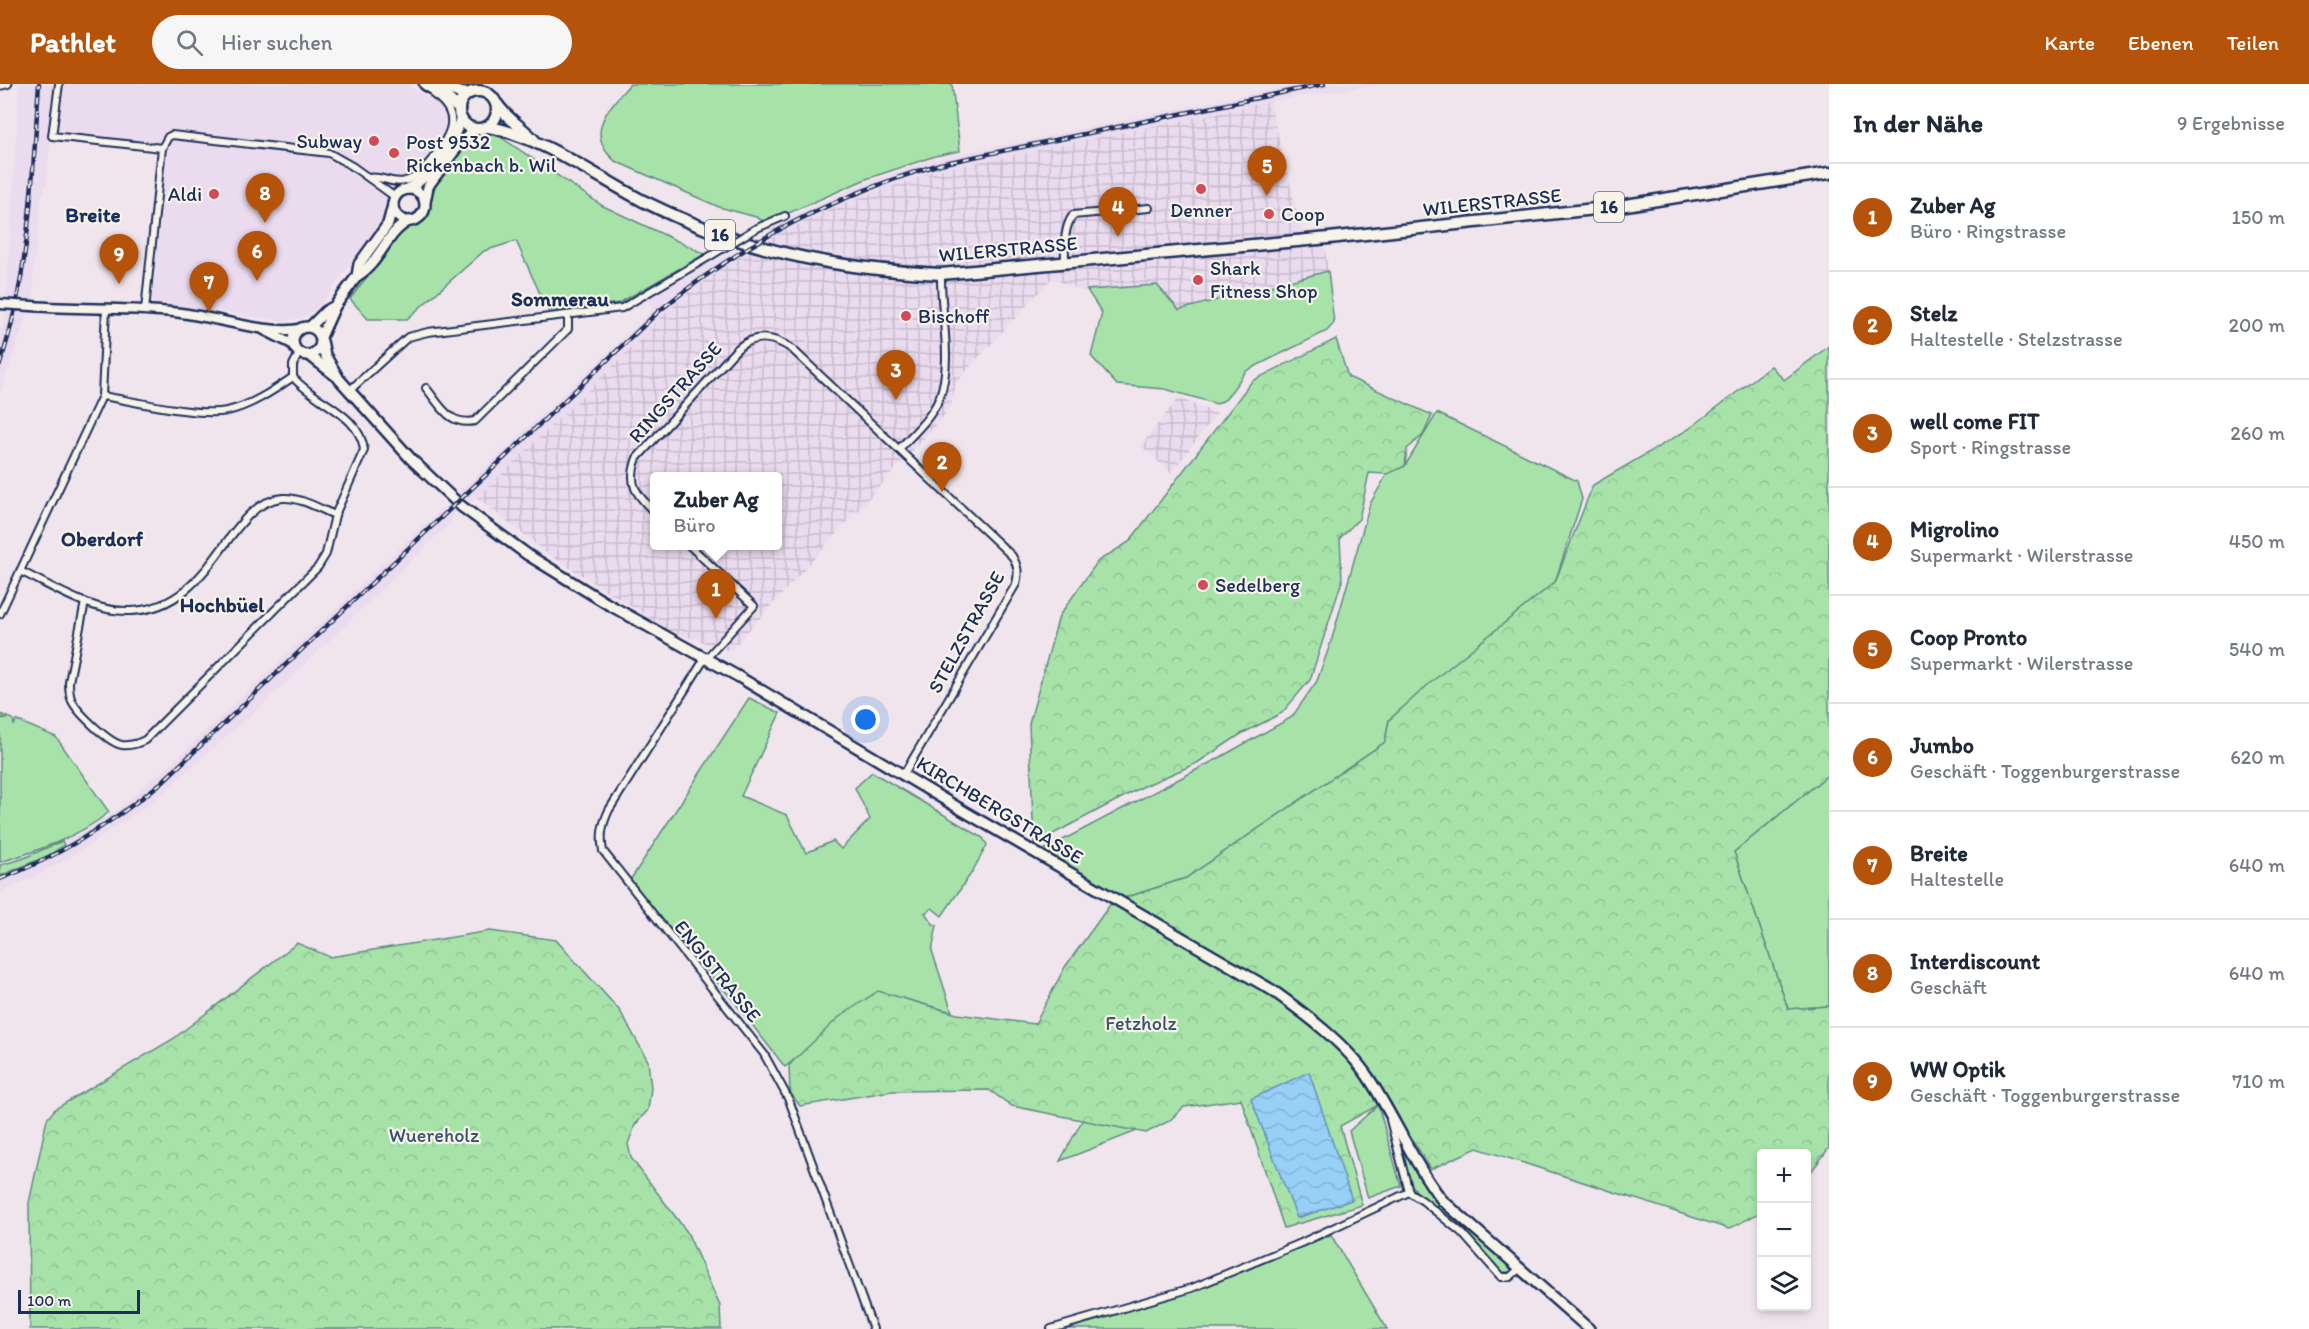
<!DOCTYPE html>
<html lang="de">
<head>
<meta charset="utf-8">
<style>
	body { margin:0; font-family:Itim,sans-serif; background:#f6f6f7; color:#1f2937 }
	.controls { position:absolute; right:18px; bottom:18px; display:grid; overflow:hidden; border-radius:6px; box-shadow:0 3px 9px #0003 }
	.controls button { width:54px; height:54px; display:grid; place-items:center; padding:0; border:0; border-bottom:2px solid #e0e1e3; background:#fff; color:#1f2937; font:30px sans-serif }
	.scale { position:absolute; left:18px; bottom:15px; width:122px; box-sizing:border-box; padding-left:6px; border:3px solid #1b2f5e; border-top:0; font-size:16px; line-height:21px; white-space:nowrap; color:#1b2f5e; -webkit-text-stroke:4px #f7f3e8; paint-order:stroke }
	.you { position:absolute; left:866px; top:636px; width:21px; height:21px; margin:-15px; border:4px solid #fff; border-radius:50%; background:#1a73e8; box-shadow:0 0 0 9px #1a73e833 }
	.badge { display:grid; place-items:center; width:39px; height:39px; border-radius:50%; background:#b45309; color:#fff; font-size:20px; font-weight:700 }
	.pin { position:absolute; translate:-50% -50px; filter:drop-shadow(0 2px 3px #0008) }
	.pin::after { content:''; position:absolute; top:32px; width:21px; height:18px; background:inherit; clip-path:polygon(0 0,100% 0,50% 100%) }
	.popup { position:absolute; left:650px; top:388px; width:132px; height:78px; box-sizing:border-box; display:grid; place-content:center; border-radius:6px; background:#fff; filter:drop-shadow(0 2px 4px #0005); font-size:20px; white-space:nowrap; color:#747a83 }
	.popup b { font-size:22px; color:#1f2937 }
	.popup::after { content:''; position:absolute; left:50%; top:100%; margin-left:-12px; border:12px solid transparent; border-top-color:#fff }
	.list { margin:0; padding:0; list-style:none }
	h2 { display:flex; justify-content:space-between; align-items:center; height:78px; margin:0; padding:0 24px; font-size:26px }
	h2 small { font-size:20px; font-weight:400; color:#747a83 }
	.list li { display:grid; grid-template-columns:39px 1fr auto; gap:18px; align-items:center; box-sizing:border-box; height:108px; padding:0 24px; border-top:2px solid #e0e1e3 }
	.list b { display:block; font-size:22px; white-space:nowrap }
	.list p { margin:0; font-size:20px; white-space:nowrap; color:#747a83 }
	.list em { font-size:20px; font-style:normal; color:#747a83 }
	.icon { flex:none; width:33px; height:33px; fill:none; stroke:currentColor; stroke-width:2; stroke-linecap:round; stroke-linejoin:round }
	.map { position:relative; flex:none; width:1829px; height:1245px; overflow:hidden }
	header { display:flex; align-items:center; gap:36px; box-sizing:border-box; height:84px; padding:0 30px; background:#b45309; color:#fff }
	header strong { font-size:28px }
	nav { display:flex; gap:33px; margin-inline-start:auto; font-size:21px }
	.search { width:420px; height:54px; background:#f6f6f7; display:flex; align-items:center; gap:15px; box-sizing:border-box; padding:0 21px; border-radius:33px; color:#747a83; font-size:22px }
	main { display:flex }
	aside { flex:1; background:#fff }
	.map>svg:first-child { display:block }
</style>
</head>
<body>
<header>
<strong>Pathlet</strong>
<div class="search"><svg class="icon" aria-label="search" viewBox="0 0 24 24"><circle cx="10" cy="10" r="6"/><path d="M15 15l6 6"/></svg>Hier suchen</div>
<nav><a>Karte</a><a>Ebenen</a><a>Teilen</a></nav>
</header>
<main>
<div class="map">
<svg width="1829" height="1245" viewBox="0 0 1829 1245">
	<defs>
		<pattern id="industrial-grid" width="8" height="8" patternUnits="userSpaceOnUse" patternTransform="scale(1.5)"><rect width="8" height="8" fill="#ebdbee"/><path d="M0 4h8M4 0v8" fill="none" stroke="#c9bcce"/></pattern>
		<pattern id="forest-crowns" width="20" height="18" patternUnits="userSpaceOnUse" patternTransform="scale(1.5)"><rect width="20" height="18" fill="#a7e3a9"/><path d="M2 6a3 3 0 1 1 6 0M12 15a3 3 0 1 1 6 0" fill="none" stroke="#8fc394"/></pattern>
		<pattern id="water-waves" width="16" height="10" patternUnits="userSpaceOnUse" patternTransform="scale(1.5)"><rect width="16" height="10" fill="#97d0f7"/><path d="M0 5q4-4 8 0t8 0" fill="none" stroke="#82b3d6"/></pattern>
	</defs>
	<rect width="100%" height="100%" fill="#f0e5ec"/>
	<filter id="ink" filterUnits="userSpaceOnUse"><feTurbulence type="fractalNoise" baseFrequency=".0167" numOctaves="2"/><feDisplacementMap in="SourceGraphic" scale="12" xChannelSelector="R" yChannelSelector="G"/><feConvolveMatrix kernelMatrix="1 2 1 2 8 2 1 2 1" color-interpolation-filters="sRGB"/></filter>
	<g filter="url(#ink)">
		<g fill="#ebdbee">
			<path d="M19 0H404L440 19 448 37 445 54 320 222 303 234 284 237 188 223 154 221 152 217 168 68 50 57 47 100 42 111 33 190 34 210 0 310V250L6 229Z"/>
			<path d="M1300 0H1380L1291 14 936 87 833 123 777 151 767 143 863 100 932 76Z"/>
			<path d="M729 170 739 173 682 214 654 239 653 243 477 414 472 417 465 416 454 426 451 438 267 617 150 720 80 767 42 789 0 808V780L49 763 83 748 113 729 164 686 653 226 647 215 714 175 722 174Z"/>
		</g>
		<g fill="url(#industrial-grid)" fill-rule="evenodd">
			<path d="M1270 18 1302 149 1325 164 1328 187 1179 226 1157 201 1081 207 1052 194 967 286 956 300 951 321 943 333 730 567 670 547 548 470 477 414 653 243 654 239 682 214 733 177 777 151 833 123 936 87ZM654 392H777V462H654Z"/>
			<path d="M1178 314 1217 329 1171 389 1141 362Z"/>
		</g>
		<g fill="#a7e3a9" stroke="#618984" stroke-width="1.5">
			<path d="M630 0H952L960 67 935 72 866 95 766 139 756 133 719 123 615 77C583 49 609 24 630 0Z"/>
			<path d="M496 50 603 122 705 170 619 219 548 227 516 157 484 167 407 235H368L350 215 403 146 425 132 432 104 471 54Z"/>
			<path d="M1328 187 1334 239 1327 247 1246 287 1226 315 1217 320 1165 305 1117 301 1091 272 1102 229 1087 206 1157 201 1179 226Z"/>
			<path d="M1437 329 1577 397 1582 415 1555 498 1389 636 1385 658 1186 794 1112 818 1036 770 1219 674 1292 633 1317 597 1331 558 1370 420 1387 390 1405 382Z"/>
			<path d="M749 614 780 629 741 712 787 731 806 769 833 757 841 765 870 735 855 704 872 688 983 754 987 761 972 788 942 832 932 824 925 829 933 840 937 841 932 867 952 928 880 908 785 983 732 915 629 798Z"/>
			<path d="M0 630 13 635 14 642 16 636 56 653 109 728C79 753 37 767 0 778V634L8 635 0 633Z"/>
			<path d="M1829 690V922L1788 925 1734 768Z"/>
			<path d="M62 757 64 761 49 771 0 792V781L22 775Z"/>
			<path d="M1378 1021 1401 1102 1368 1114 1349 1047Z"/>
			<path d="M1083 1035 1137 1047 1060 1077Z"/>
			<path d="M1393 1042 1430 1107 1449 1129 1512 1184 1511 1188H1504L1496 1184 1482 1166 1463 1147 1418 1110 1412 1101Z"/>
			<path d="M1331 1151 1387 1245H1066C1157 1222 1244 1186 1331 1151Z"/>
		</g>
		<g fill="url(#forest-crowns)" stroke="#618984" stroke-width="1.5">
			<path d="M1336 255 1348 293 1432 331 1423 351 1407 365 1405 382 1387 390 1369 389 1359 435 1340 454 1342 497 1310 596 1282 629 1241 650 1197 679 1142 703 1034 760 1029 640 1059 532 1098 477 1129 458 1252 297Z"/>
			<path d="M1829 262V690L1734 768 1788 925 1829 922V1064L1807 1093 1806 1070H1762L1761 1128 1729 1145 1477 1064 1431 1085 1387 1016 1340 1042 1362 1121 1284 1144 1241 1015 1184 1023 1169 1037 1146 1049 1012 1022 989 1006 892 1007 800 1022 790 1008 789 981 838 934 878 907 957 930 1035 940 1065 883 1112 818 1186 794 1385 658 1389 636 1430 599 1555 498 1593 401 1689 345 1771 282 1784 296Z"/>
			<path d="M490 847 556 856 620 927 648 977 651 1004 648 1026 635 1041 628 1060 631 1074 687 1148 720 1222 721 1245H30L29 1119 47 1035 55 1025 173 955 297 859 330 873Z"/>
		</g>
		<path fill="url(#water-waves)" stroke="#6590ba" stroke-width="1.5" d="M1309 988 1352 1116 1297 1134 1251 1015Z"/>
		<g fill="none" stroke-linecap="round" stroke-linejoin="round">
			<g stroke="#1b2f5e" stroke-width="10">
				<g id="minor">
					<path d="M59 0 52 52 162 64"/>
					<path d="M0 2 8 0"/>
					<path d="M369 94C381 91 392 101 405 97 417 94 425 84 433 74 449 53 464 31 434 11"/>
					<path d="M755 145 785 132"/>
					<path d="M1065 178C1065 162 1063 145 1073 131L1149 124"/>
					<path d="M145 226 162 64 168 53 172 51 329 69 352 82 395 113"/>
					<path d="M426 304C441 322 449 342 475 337L568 245V231"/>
					<path d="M349 307 408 253 428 248 622 224 712 171"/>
					<path d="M102 312C134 317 198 333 227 327 251 322 274 306 293 293"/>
					<path d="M899 365C913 350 931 334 939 315 954 276 940 230 941 190"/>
					<path d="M654 428C636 410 627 400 637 374L736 266C754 249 773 252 792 265L1012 472C1018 482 1019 488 1016 500L904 690"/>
					<path d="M690 462 754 522 702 579 609 726C602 741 600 751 603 767L764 970 789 1016 873 1245"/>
					<path d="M20 487C54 503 92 529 131 527 215 524 226 418 283 414 300 413 320 425 335 431"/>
					<path d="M85 518 69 598C69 605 69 611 72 617 78 629 109 659 122 661 131 662 137 660 145 656L318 483 326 470 335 431 364 366C360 329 313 318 293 293V281L299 269"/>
					<path d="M0 530 102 312 106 225"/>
					<path d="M1390 1036 1409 1108"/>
					<path d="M1409 1108 1423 1117 1462 1149 1501 1193H1510L1519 1185"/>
					<path d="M1051 1245 1192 1204 1301 1159 1409 1108"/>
				</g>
			</g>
			<g stroke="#1b2f5e" stroke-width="13">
				<g id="tertiary">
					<path d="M32 222C82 226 131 223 181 229 215 233 268 251 300 245"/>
					<path d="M264 246 294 261"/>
				</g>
			</g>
			<g stroke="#1b2f5e" stroke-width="14">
				<g id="secondary">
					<path d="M408 105C433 91 452 61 461 34"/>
					<circle cx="409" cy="121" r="16"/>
					<path d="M425 118 428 103 431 98 458 62 475 45"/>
					<path d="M357 192C380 179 386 148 409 137"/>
					<path d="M310 243 326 227 335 222"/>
					<circle cx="307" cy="257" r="14"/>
					<path d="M321 253 335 222 357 192 359 180 388 140 393 121"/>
					<path d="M322 257 325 271 339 295 411 375 461 422 528 471 606 519 739 593 967 729 1272 906C1304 929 1346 960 1368 993 1394 1032 1413 1079 1442 1116L1589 1245"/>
					<path d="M309 271 336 292"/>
				</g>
			</g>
			<g stroke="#1b2f5e" stroke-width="15">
				<g id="primary">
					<path d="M425 0 446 13 459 25"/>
					<path d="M438 0 457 8 467 10"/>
					<circle cx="478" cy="26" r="19"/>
					<path d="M497 20C508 36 521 42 534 56"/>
					<path d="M488 43C539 51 597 93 643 117 741 166 832 185 941 190L1329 154 1613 123 1829 89"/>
				</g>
			</g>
			<use href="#minor" stroke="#f7f3e8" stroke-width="6"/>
			<use href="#tertiary" stroke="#f7f3e8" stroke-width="8"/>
			<use href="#secondary" stroke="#f7f3e8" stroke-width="9"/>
			<use href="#primary" stroke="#f7f3e8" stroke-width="10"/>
			<g stroke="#1b2f5e" stroke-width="4.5">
				<g id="rail">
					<path d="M0 280C30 190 32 94 39 0"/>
					<path d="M0 795C60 772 112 739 162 698L659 227C748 155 830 114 940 80L1324 0"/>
				</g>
			</g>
			<use href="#rail" stroke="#f7f3e8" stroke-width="2" stroke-dasharray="7" stroke-linecap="butt"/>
			<g stroke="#1b2f5e" stroke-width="10" stroke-linecap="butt">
				<path id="minor-bridge" d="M712 171 755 145"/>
			</g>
			<g stroke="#1b2f5e" stroke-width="13" stroke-linecap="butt">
				<path id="tertiary-bridge" d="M0 220 32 222"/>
			</g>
			<use href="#minor-bridge" stroke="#f7f3e8" stroke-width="6"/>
			<use href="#tertiary-bridge" stroke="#f7f3e8" stroke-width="8"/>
		</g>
	</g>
	<g fill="#d1495b" stroke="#f7f3e8" stroke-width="2">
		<circle cx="374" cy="57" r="6"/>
		<circle cx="394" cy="69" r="6"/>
		<circle cx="1201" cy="105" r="6"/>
		<circle cx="214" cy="110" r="6"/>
		<circle cx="1269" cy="130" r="6"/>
		<circle cx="1198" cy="196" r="6"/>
		<circle cx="906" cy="232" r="6"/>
		<circle cx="1203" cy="501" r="6"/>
	</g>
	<g text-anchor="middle" stroke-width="4.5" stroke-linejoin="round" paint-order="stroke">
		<g fill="#f7f3e8" stroke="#5d6a87" stroke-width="1.5">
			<rect x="1594" y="108" width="30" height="30" rx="4.5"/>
			<rect x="705" y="136" width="30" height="30" rx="4.5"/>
		</g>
		<g font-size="18" font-weight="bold" fill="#1b2f5e">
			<text x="1609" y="129">16</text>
			<text x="720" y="157">16</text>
		</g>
		<g font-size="20" fill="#1b2f5e" stroke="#f7f3e8" text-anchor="start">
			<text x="362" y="64" text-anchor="end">Subway</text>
			<text x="406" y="65">Post 9532<tspan x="406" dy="23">Rickenbach b. Wil</tspan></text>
			<text x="202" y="117" text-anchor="end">Aldi</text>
			<text x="1201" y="133" text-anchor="middle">Denner</text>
			<text x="1281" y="137">Coop</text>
			<text x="1210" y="191">Shark<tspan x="1210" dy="23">Fitness Shop</tspan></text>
			<text x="918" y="239">Bischoff</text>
			<text x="1215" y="508">Sedelberg</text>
		</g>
		<g font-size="20" fill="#1b2f5e" stroke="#f7f3e8">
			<text transform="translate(1492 118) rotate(-6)" y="7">WILERSTRASSE</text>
			<text transform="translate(1008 165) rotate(-5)" y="7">WILERSTRASSE</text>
			<text transform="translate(675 308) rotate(-48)" y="7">RINGSTRASSE</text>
			<text transform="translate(966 548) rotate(-61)" y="7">STELZSTRASSE</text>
			<text transform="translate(1000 726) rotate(31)" y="7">KIRCHBERGSTRASSE</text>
			<text transform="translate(718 887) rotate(51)" y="7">ENGISTRASSE</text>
		</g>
		<g font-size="20" fill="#37536d" stroke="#f7f3e8">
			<text x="1141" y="946">Fetzholz</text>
			<text x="434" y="1058">Wuereholz</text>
		</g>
		<g font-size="21" font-weight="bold" fill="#1b2f5e" stroke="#f7f3e8">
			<text x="93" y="138">Breite</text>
			<text x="560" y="222">Sommerau</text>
			<text x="102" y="462">Oberdorf</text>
			<text x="222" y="528">Hochbüel</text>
		</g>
	</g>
</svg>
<div class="controls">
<button>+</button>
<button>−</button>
<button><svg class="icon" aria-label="layers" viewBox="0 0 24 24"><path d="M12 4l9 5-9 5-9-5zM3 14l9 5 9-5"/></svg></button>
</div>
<div class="scale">100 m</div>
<div class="you"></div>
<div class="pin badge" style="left:716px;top:535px">1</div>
<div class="popup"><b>Zuber Ag</b>Büro</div>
<div class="pin badge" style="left:942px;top:408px">2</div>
<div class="pin badge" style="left:896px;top:316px">3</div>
<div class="pin badge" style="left:1118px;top:153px">4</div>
<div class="pin badge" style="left:1267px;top:112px">5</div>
<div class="pin badge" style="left:257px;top:197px">6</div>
<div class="pin badge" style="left:209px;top:228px">7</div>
<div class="pin badge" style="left:265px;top:139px">8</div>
<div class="pin badge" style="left:119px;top:200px">9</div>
</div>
<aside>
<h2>In der Nähe<small>9 Ergebnisse</small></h2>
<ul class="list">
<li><span class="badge">1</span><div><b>Zuber Ag</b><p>Büro · Ringstrasse</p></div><em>150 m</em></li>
<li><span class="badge">2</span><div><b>Stelz</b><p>Haltestelle · Stelzstrasse</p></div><em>200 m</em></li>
<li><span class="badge">3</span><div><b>well come FIT</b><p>Sport · Ringstrasse</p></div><em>260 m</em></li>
<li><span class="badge">4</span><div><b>Migrolino</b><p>Supermarkt · Wilerstrasse</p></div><em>450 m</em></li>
<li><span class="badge">5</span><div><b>Coop Pronto</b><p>Supermarkt · Wilerstrasse</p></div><em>540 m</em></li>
<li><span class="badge">6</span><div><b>Jumbo</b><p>Geschäft · Toggenburgerstrasse</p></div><em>620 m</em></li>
<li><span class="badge">7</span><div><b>Breite</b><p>Haltestelle</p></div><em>640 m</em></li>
<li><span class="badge">8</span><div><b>Interdiscount</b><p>Geschäft</p></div><em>640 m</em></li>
<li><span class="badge">9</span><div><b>WW Optik</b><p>Geschäft · Toggenburgerstrasse</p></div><em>710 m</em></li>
</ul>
</aside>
</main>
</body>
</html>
